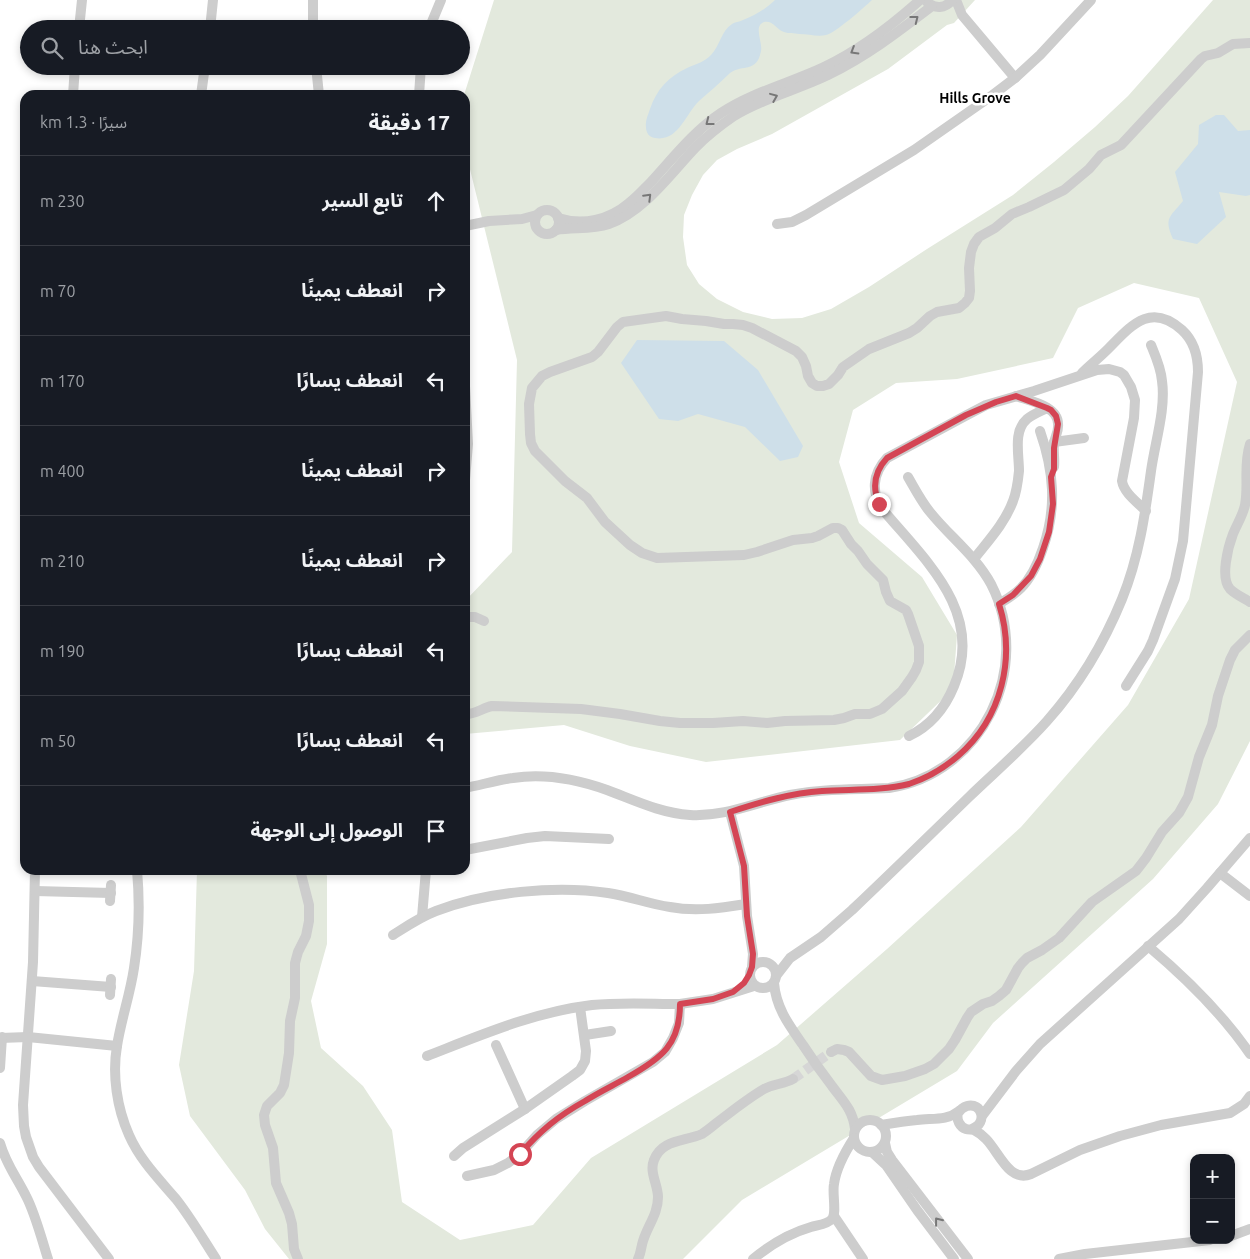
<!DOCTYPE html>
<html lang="ar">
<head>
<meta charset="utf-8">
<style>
	body { margin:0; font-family:Ubuntu,"Noto Sans Arabic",sans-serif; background:#242831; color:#f1f3f6; direction:rtl }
	.controls { position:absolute; right:15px; bottom:15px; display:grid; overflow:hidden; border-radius:10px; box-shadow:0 2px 8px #0003 }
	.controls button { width:45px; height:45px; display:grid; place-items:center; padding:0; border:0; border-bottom:1px solid #363941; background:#171b24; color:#f1f3f6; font:25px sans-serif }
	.stop { position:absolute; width:15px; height:15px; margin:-11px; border:4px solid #d44554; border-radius:50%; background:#fff }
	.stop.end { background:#d44554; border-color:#fff; box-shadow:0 1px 5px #0008 }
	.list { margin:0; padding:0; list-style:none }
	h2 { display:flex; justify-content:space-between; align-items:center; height:65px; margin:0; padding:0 20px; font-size:21px }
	h2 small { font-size:16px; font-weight:400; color:#9ea1a6 }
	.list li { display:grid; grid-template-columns:32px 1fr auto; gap:15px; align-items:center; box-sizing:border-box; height:90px; padding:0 20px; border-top:1px solid #363941 }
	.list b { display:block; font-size:19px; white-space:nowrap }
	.list em { font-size:16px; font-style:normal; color:#9ea1a6 }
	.icon { flex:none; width:28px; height:28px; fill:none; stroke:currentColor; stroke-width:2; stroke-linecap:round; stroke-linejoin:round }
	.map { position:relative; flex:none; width:1250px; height:1259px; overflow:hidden; direction:ltr }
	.search { position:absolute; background:#171b24; box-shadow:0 2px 8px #0003; left:20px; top:20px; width:450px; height:55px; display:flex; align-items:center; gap:12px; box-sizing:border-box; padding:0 18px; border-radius:28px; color:#9ea1a6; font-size:19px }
	.panel { position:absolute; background:#171b24; box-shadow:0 2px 8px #0003; left:20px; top:90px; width:450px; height:785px; border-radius:15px; direction:rtl }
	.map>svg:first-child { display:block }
</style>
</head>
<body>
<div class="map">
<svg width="1250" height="1259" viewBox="0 0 1250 1259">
	<rect width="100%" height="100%" fill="#fff"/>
	<path fill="#e3e9dd" d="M494 0H975L954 23 947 25 888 69 772 134 737 149 717 160 703 175 692 195 684 215 683 237 687 265 699 284 717 299 743 312 772 319 802 318 831 309 869 287 927 249 1013 195 1054 162 1095 127 1128 96 1213 0H1250V741L1218 804 1153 879 993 1023 957 1071 742 1200 683 1259H289L265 1229 245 1190 190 1116 179 1065 194 971 197 870H324L327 876V944L311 1001 321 1048 363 1086 392 1130 402 1202 460 1240 533 1225 591 1158 777 1045 887 949 1021 827 1128 705 1189 599 1237 382 1199 298 1134 283 1078 308 1053 358 957 379 896 383 853 410 839 462 859 523 922 577 957 635 953 689 900 740 706 762 630 746 564 725 465 734V601L512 552 517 360 465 149V95H464Z"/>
	<g fill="#cedfe9">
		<path d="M775 0H872C866 6 834 34 826 35 818 37 808 34 799 34 794 33 789 34 784 32 777 30 773 20 764 22 753 26 763 43 761 51 757 73 743 64 730 73 720 83 709 92 699 101 685 115 678 142 655 138 649 137 646 133 646 127 645 121 648 115 650 109 657 89 668 77 687 68 696 64 704 62 711 55 720 46 721 31 732 24 735 22 739 22 743 20 754 16 766 9 775 0Z"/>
		<path d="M1216 115H1224L1238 131 1250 130V195L1246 196 1219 192 1226 217 1197 244 1173 239C1164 218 1169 218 1183 201L1175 172 1198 144 1199 125Z"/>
		<path d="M637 340 724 341 758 370 803 446 798 457 780 461 745 427 698 414 678 421 659 419 621 363Z"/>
	</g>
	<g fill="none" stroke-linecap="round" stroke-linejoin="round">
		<path stroke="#d6d6d6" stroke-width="10" stroke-dasharray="10 5" stroke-linecap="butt" d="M793 1079 831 1052"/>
		<g stroke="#cdcdcd" stroke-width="10">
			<path d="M313 0V29"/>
			<path d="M956 0 962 15 1015 78"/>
			<path d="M927 2C935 9 945 9 952 0"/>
			<path d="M79 26 114 29"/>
			<path d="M79 29 82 0"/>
			<path d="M210 29 213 0"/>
			<path d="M429 29 441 0"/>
			<path d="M316 66 319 95"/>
			<path d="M73 95 75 66"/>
			<path d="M201 95 205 66"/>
			<path d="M419 95 421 66"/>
			<circle cx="547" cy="222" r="12"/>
			<path d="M558 218C583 226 609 220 629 203 637 197 644 189 651 182 673 158 694 131 721 113 753 92 790 83 824 67 860 50 891 26 920 0"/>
			<path d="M777 224 792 222 806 215 914 150 990 97 1015 78 1040 55 1091 0"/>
			<path d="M465 226 489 221 522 219 537 215"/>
			<path d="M556 230C574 227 591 230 609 224 644 212 671 173 696 147 708 135 721 125 734 116 763 98 797 90 828 75 867 56 898 32 932 6"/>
			<path d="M1082 373C1090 365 1099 358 1108 349 1130 327 1150 301 1182 330 1194 341 1198 356 1198 372L1183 541 1175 579 1153 640 1148 651 1126 686"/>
			<path d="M465 386 468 444 465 480"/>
			<path d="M1016 396C1030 401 1058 406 1058 424 1059 431 1055 437 1054 443 1053 451 1055 459 1054 467"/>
			<path d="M1054 442 1084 438"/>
			<path d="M1250 444C1243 466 1249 485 1245 505 1243 515 1237 524 1233 534 1228 547 1220 578 1230 589 1236 595 1244 598 1250 602"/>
			<path d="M974 559C988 541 1005 523 1013 501 1017 491 1018 481 1019 471 1019 454 1013 431 1027 419 1033 414 1041 411 1047 408"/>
			<path d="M999 604C1007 599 1014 595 1021 588 1032 577 1038 563 1043 548 1057 508 1054 471 1040 431"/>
			<path d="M465 617H475L484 621"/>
			<path d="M465 714C475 715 482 708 492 706L581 709 620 714 660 721 680 723H713L743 721 767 723 785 721 834 720 844 718 855 714H870L882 709 902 691 912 677 916 670 919 662V646L908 614 906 610 890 601 886 592 883 580 867 564 858 551 851 544 842 530 838 528H833L818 536 812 538 793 540 757 552 744 555 657 558 642 553 630 545 605 522 587 498 565 481 535 451 531 443 530 434 529 404 532 388 542 376 550 372 592 357 598 352 617 327 623 322 666 316 682 319 706 321 724 324H733L743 325 752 328 796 351 802 357 806 366 808 376 812 383 817 386H823L829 384 838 375 843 367 869 349 909 333 917 328 930 316 937 312 959 308 965 303 969 298 970 291 969 268 971 252 974 244 979 237 995 228 1012 214 1029 207 1064 190 1089 169 1101 155 1121 145 1201 59 1205 56 1218 53 1233 44 1250 43"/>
			<path d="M909 736C930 726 945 708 954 686 985 613 926 561 883 510 871 493 872 474 887 458L967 415 986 405 1034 391 1097 370 1109 369 1120 372 1124 375 1131 387 1135 400 1134 418 1122 481C1124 493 1137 502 1146 511"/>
			<path d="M465 788C481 785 497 780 513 778 545 773 576 779 607 790 634 800 660 813 690 815 726 817 756 802 790 795 822 789 856 789 889 788 982 774 1034 668 991 584 976 556 950 537 930 512 921 501 915 489 908 477"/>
			<path d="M730 812 744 866 747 916 753 954 752 967"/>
			<path d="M465 850 527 838 545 836 609 839"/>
			<path d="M35 870 33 962 23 1105 24 1126 26 1137 33 1157 39 1167 109 1259"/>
			<path d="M137 870C140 903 139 936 134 968 130 995 121 1020 117 1046 112 1075 117 1108 129 1135 140 1160 158 1178 176 1199 191 1218 203 1239 216 1259"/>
			<path d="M1220 873 1250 896"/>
			<path d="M35 891 111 893"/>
			<path d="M110 901 111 885"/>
			<path d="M422 917 426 870"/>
			<path d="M393 935C407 926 420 917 436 911 485 892 556 885 608 893 629 896 649 904 670 907 696 912 721 908 746 904"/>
			<path d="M1148 946C1186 978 1222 1013 1250 1054"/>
			<circle cx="763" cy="975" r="13"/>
			<path d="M776 976 790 958 821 937 852 910C891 873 930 835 969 797 995 772 1023 748 1047 721 1079 685 1104 643 1122 599 1139 557 1145 515 1151 471 1155 442 1166 409 1162 381 1161 368 1156 357 1151 345"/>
			<path d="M32 981 111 987"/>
			<path d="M774 983C776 1008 789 1025 803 1045 812 1059 822 1073 832 1086 843 1101 853 1110 855 1129"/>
			<path d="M110 995 111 979"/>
			<path d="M585 1035 611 1031"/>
			<path d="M0 1038 28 1037 117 1046"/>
			<path d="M496 1045 525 1109"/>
			<path d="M831 1052 837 1049 844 1050 849 1052 871 1076 882 1080 905 1076 925 1069 934 1064 949 1049 955 1040 967 1018 971 1012 983 1004 992 1001 999 996 1006 990 1018 968 1022 963 1027 958 1042 950 1059 938 1092 902 1136 871 1146 858 1162 832 1179 813 1188 797 1199 757 1212 725 1218 696 1230 660 1235 650 1250 635"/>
			<path d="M427 1056C481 1035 534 1012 592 1005 621 1002 651 1004 680 1004L713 999 754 986"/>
			<path d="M0 1068 2 1037"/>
			<path d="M982 1116 1016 1071 1040 1044 1179 919 1207 888 1250 838"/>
			<circle cx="870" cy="1136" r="16"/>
			<path d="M881 1125C893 1123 905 1121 917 1120 932 1118 947 1121 959 1111"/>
			<path d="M972 1129C988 1123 982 1102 967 1106 963 1107 960 1110 958 1113 956 1120 960 1127 966 1129 969 1130 971 1129 974 1130 978 1132 983 1136 986 1139 999 1152 1009 1183 1031 1174L1080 1150 1120 1136 1161 1125 1230 1113 1244 1104 1250 1096"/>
			<path d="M0 1143C6 1164 16 1176 26 1196 35 1213 42 1240 48 1259"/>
			<path d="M885 1143 887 1152 892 1160 968 1259"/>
			<path d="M872 1152 886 1165 917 1210 954 1259"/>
			<path d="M454 1156 463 1148 525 1109 572 1076 580 1070 585 1061 586 1051 580 1007"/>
			<path d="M467 1176 494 1170 508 1163 520 1154 537 1135 556 1119 585 1101 653 1062 665 1052 673 1038 679 1023 680 1004"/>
			<path d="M834 1216 863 1259"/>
			<path d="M1231 1236 1250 1229"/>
			<path d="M298 1259 294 1249 292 1224 289 1213 276 1183 273 1148 265 1125 264 1115 267 1106 280 1093 284 1085 289 1053 290 1021 295 998V963L298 952 306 936 309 921V905L300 870"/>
			<path d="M638 1259C641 1253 641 1247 643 1241 648 1225 658 1214 658 1197 658 1185 649 1172 654 1160 662 1139 684 1142 702 1134 710 1129 716 1123 723 1118 736 1108 750 1097 764 1089 773 1084 784 1084 793 1079"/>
			<path d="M753 1259C770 1245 790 1233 811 1227 818 1225 828 1224 832 1219 837 1213 832 1193 834 1184 836 1168 845 1152 854 1138"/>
			<path d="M1059 1259 1085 1254 1210 1240"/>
		</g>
	</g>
	<defs><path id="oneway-chevron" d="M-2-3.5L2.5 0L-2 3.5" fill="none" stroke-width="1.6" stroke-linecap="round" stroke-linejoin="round" transform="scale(1.25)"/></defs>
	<g stroke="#777">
		<use href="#oneway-chevron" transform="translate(915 19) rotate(-38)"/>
		<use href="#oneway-chevron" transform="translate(854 51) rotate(149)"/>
		<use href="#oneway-chevron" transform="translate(774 97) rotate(-22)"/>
		<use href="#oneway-chevron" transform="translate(709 122) rotate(142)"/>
		<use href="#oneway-chevron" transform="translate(648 197) rotate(-45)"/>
		<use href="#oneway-chevron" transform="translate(938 1221) rotate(-128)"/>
	</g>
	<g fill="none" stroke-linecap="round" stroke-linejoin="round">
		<path stroke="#d44554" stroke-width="6" d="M520 1154C540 1131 558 1116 585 1101 599 1092 614 1085 628 1077 662 1058 680 1044 680 1004L713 999 733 992 744 983 749 975 752 967 753 954 747 916 744 866 730 812C761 802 791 793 822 791 851 789 881 791 909 784 927 778 944 768 958 756 1002 718 1016 658 999 604L1013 595 1031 576 1040 559 1049 532 1053 504 1051 477 1054 469V448L1058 424 1056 416 1051 410 1047 408 1016 396 996 402 966 415 887 458C874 472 872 487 879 504"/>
	</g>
	<g text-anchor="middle" stroke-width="5" stroke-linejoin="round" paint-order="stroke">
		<g font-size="14" font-weight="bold" fill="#000" stroke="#fff">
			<text x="975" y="103">Hills Grove</text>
		</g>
	</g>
</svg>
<div class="controls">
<button>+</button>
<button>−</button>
</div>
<div class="stop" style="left:520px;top:1154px"></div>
<div class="stop end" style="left:879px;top:504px"></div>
<div class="search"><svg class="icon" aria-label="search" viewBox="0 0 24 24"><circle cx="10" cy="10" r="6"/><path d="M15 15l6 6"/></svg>ابحث هنا</div>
<section class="panel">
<h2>17 دقيقة<small>سيرًا · 1.3 km</small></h2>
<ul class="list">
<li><svg class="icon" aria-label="ahead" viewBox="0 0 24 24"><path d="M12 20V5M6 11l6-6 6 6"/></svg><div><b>تابع السير</b></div><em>230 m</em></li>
<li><svg class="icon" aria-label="right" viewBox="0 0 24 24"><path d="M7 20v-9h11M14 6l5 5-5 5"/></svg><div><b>انعطف يمينًا</b></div><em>70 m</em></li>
<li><svg class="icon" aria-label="left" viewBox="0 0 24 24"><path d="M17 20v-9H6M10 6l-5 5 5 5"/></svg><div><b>انعطف يسارًا</b></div><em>170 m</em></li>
<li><svg class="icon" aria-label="right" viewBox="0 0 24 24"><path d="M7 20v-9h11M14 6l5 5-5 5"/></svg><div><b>انعطف يمينًا</b></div><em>400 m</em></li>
<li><svg class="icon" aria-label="right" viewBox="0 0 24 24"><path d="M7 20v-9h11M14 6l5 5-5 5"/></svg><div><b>انعطف يمينًا</b></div><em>210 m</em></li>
<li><svg class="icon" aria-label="left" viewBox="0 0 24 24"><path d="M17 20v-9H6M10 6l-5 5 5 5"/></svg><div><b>انعطف يسارًا</b></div><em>190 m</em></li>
<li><svg class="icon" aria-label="left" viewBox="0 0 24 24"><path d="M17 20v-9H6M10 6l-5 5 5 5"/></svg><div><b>انعطف يسارًا</b></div><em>50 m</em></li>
<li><svg class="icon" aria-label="arrive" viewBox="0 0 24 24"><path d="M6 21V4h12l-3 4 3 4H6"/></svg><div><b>الوصول إلى الوجهة</b></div></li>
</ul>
</section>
</div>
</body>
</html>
